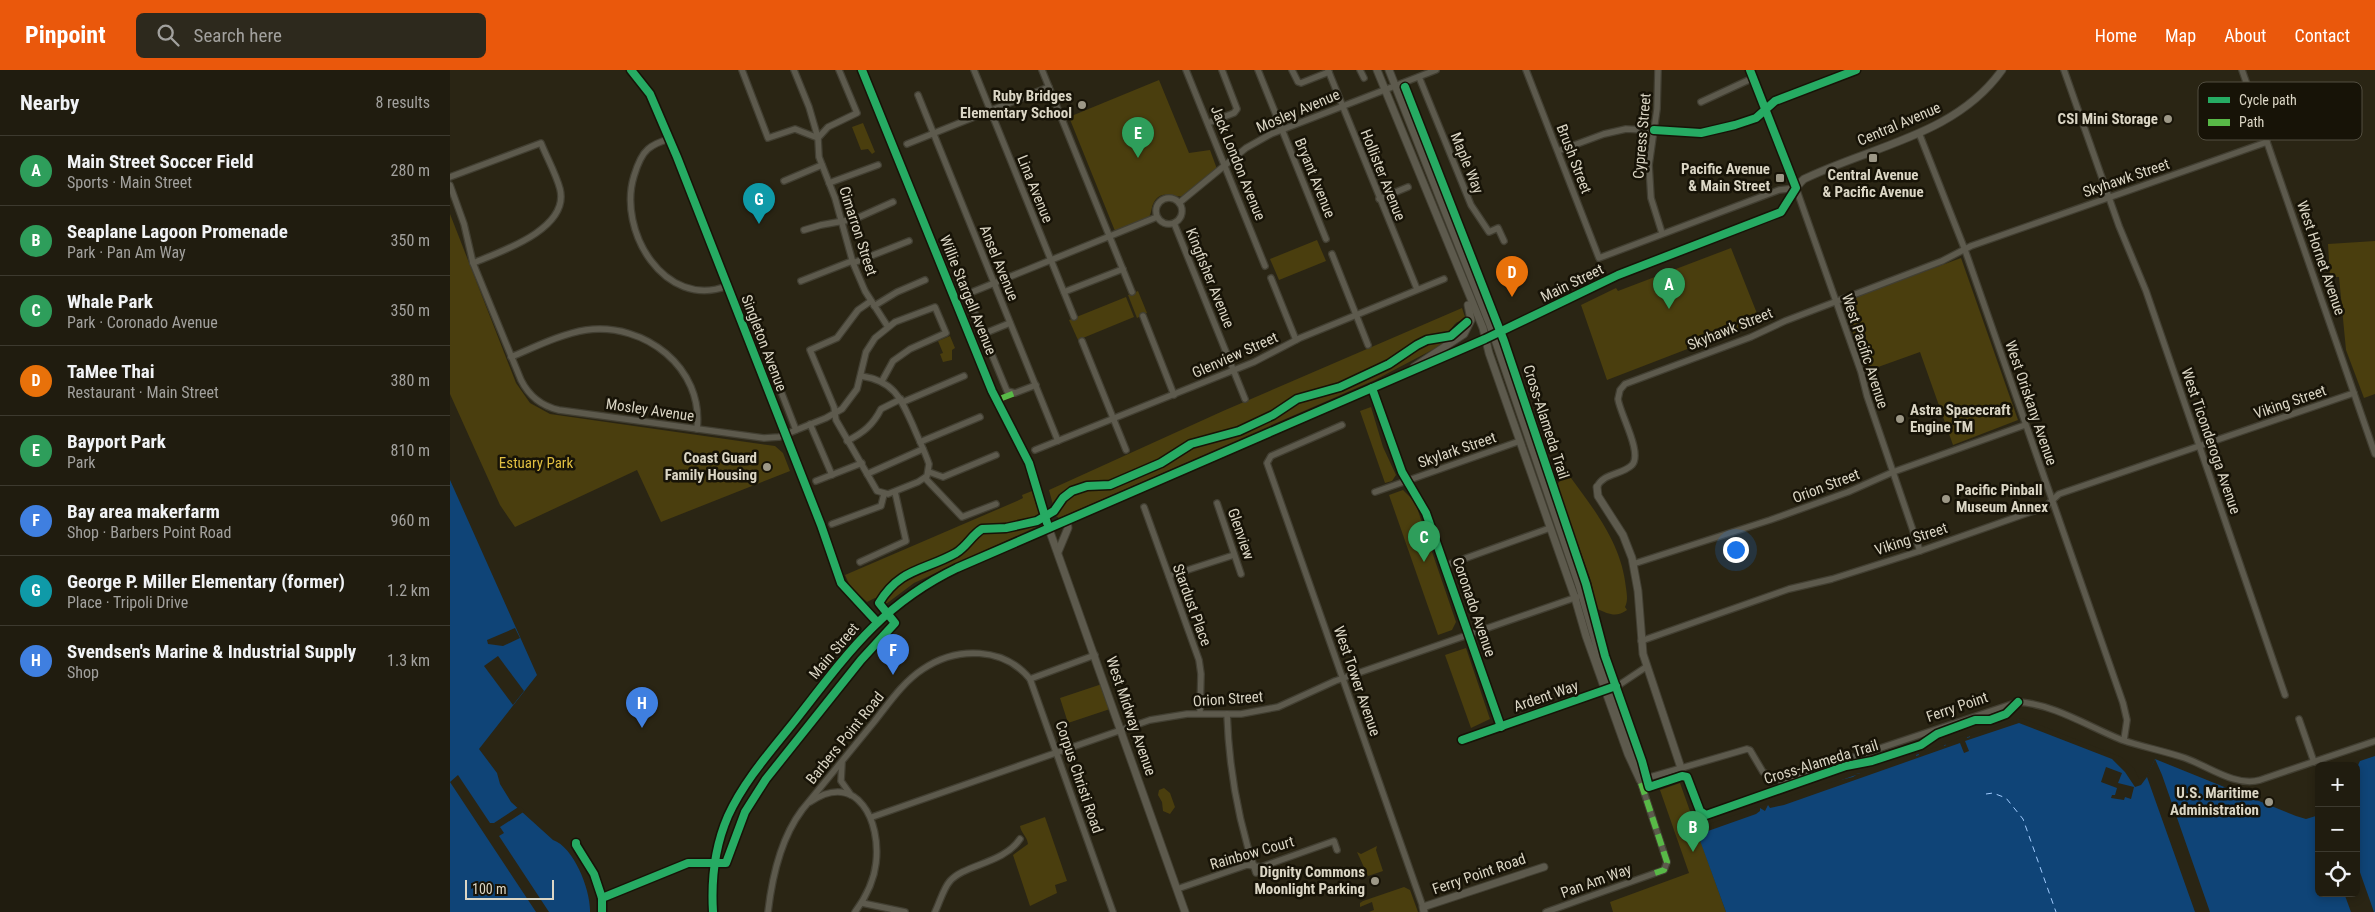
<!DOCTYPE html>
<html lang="en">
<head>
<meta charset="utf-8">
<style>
	body { margin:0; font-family:"Roboto Condensed",sans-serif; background:#2d291d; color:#f1f3f6 }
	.controls { position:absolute; right:15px; bottom:15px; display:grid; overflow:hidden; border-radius:8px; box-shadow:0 2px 8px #0003 }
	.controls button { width:45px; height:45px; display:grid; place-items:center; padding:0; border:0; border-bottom:1px solid #3d3a2f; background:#201c0f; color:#f1f3f6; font:25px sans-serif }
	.scale { position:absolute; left:15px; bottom:12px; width:89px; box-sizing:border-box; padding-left:5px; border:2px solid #dbd6c5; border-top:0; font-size:14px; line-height:18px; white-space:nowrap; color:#dbd6c5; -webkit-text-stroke:4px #171307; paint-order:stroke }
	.you { position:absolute; left:1285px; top:479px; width:18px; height:18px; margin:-12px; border:4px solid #fff; border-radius:50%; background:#1a73e8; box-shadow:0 0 0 8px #1a73e833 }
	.badge { display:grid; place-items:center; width:32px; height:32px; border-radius:50%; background:#ea580c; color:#fff; font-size:16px; font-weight:700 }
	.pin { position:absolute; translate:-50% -41px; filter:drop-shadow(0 1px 2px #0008) }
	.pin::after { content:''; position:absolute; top:26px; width:18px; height:15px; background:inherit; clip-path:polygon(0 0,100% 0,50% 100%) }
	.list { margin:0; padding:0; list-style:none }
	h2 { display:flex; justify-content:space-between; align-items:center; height:65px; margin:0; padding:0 20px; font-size:21px }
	h2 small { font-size:16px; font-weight:400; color:#a2a19e }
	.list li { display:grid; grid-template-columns:32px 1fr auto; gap:15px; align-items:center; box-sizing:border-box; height:70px; padding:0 20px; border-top:1px solid #3d3a2f }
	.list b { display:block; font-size:19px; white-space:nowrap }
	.list p { margin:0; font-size:16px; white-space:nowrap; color:#a2a19e }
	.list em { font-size:16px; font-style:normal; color:#a2a19e }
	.icon { flex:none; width:28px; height:28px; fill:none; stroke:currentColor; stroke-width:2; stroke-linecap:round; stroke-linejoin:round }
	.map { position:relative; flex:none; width:1925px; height:842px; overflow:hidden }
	header { display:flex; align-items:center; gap:30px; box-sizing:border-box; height:70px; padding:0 25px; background:#ea580c; color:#fff }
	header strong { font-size:24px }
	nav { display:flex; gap:28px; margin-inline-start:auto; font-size:18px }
	.search { width:350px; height:45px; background:#2d291d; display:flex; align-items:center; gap:12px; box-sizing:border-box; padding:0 18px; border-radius:8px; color:#a2a19e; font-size:19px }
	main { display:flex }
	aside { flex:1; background:#201c0f }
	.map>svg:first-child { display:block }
</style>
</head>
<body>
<header>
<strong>Pinpoint</strong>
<div class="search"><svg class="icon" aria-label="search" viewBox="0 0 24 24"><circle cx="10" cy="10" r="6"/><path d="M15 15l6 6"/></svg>Search here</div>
<nav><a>Home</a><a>Map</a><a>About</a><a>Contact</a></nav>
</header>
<main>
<aside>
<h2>Nearby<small>8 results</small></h2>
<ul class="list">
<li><span class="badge" style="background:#2e9e5b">A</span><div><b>Main Street Soccer Field</b><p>Sports · Main Street</p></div><em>280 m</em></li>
<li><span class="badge" style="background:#2e9e5b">B</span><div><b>Seaplane Lagoon Promenade</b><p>Park · Pan Am Way</p></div><em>350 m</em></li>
<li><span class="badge" style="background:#2e9e5b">C</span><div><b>Whale Park</b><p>Park · Coronado Avenue</p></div><em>350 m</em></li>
<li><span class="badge" style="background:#e8710a">D</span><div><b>TaMee Thai</b><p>Restaurant · Main Street</p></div><em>380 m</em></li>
<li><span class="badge" style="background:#2e9e5b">E</span><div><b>Bayport Park</b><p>Park</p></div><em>810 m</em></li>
<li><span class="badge" style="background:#3f7fe0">F</span><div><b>Bay area makerfarm</b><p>Shop · Barbers Point Road</p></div><em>960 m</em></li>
<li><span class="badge" style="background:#0f9aa8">G</span><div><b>George P. Miller Elementary (former)</b><p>Place · Tripoli Drive</p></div><em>1.2 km</em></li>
<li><span class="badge" style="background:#3f7fe0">H</span><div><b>Svendsen's Marine &amp; Industrial Supply</b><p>Shop</p></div><em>1.3 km</em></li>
</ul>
</aside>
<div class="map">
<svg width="1925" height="842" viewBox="0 0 1925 842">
	<rect width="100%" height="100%" fill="#2a2514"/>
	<g fill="#4a3e0e">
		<path d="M709 10 739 83 760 80 767 99 735 126C724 129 712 118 704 132 701 137 702 142 699 147L665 161 619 47Z"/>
		<path d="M413 53 425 82 422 84 418 79 411 80 402 57Z"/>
		<path d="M0 144 66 313 80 333 100 344 325 376 333 383 340 401 211 452 187 400 65 457 50 435 0 324Z"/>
		<path d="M867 170 876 191 829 210 820 189Z"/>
		<path d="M1925 171V324L1914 328 1896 280 1889 207H1880L1878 174Z"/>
		<path d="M1281 178 1310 251 1157 310 1131 235 1166 218 1168 221Z"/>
		<path d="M1511 188 1568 350 1503 375 1470 282 1417 301 1392 232Z"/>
		<path d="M688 221 697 243 687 248 678 225Z"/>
		<path d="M676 227 684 247 628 270 619 250Z"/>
		<path d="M1012 238 1016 250C1004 250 999 259 1001 270L925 310 609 448 606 446 599 420 773 341Z"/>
		<path d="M500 266 505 278 502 280V290L493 292 490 284 493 283 488 271Z"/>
		<path d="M921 337 933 377 946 405 942 411 935 413 910 341Z"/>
		<path d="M1113 402H1116V405L1121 408C1146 442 1172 475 1176 518 1177 525 1178 531 1175 537L1177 540C1166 548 1159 544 1147 539L1141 511 1109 421 1108 414Z"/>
		<path d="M953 420 965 432 1006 552 1002 560 988 565 939 425Z"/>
		<path d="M582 421 590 447 585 451 586 457 464 513 436 534 425 528 417 532 400 516 395 505 567 431 573 428 572 425Z"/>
		<path d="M1016 578 1040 649 1021 658 995 585Z"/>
		<path d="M655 613 663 638 618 653 610 628Z"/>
		<path d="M1230 713 1276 842H1163L1160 832 1239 803 1210 720Z"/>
		<path d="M714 718 720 723 725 737 720 744 713 741 712 732 708 725 709 720Z"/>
		<path d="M595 747 617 811 605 815 607 823 580 836 563 785 578 774C577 766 571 763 570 756Z"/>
		<path d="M927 776 926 780 933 801 918 806 907 782 911 784Z"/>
		<path d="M954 817 960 820 968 842H919L924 840 922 832 910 837V833L913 831Z"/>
	</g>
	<g fill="#0f4477">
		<path d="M0 410 87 605 29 679 47 703 50 714 61 732 103 770C124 777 141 821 140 842H0Z"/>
		<path d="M1570 649 1671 690 1687 712 1697 706 1705 689 1846 746 1856 749 1869 745V823H1906V699L1910 691 1925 686V842H1276L1248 765 1252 760 1309 738 1406 705V703L1411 704Z"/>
	</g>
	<g fill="#2a2514">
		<path d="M65 558 70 568 53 576 38 574 37 570Z"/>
		<path d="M48 586 74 621 63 635 34 596Z"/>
		<path d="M1572 648 1671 687 1684 698 1689 709 1697 705 1705 689 1712 705 1760 842H1745L1697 707 1691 715 1685 717 1675 702 1662 689 1569 653 1515 671 1519 681 1514 683 1510 673 1334 735 1320 738 1318 735 1315 741 1310 738V741L1306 744 1258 761 1256 758 1254 759 1255 763 1249 767 1247 762 1256 755 1373 714 1403 707 1406 705V703L1411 704 1410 702 1466 683V686L1469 685 1468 682 1490 676 1492 674 1495 676 1497 673 1513 666 1516 665 1517 668 1520 667V665Z"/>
		<path d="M1656 697 1672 703 1668 713 1684 717 1681 729 1675 727 1674 730 1661 728 1662 725H1665L1667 718 1651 712Z"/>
		<path d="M8 705 40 753H44L70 736 75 741 50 757 54 763 49 766 99 842H86L0 712Z"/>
		<path d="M1906 791 1924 842H1901L1894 823H1906Z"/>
	</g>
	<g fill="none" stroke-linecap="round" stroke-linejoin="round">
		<path stroke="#a0cbfe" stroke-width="1" stroke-dasharray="6 5" stroke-linecap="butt" d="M1536 724 1543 723 1556 728 1573 749 1606 842"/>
		<g stroke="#423f32" stroke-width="8">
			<g id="minor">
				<path d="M181 0 200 24 227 87 371 455 391 513 427 552"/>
				<path d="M292 0 318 68 345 59 368 68"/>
				<path d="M344 0 359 37 368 68 369 87 385 128 403 193 415 221 438 257"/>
				<path d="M524 0 624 247"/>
				<path d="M592 0 682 222"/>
				<path d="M736 0 815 196"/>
				<path d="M808 0 876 169"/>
				<path d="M842 0 848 12 851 13 879 2"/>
				<path d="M878 0 967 219"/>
				<path d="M910 0 914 8"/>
				<path d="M1076 0 1149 188 1329 120 1346 118 1411 302 1417 326 1470 481"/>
				<path d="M1208 0 1207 39 1199 95 1201 128 1212 163"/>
				<path d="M1614 0 1669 156 1696 221 1835 625"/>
				<path d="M1792 0 1925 384"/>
				<path d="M969 7 1021 135 1039 162 1048 158 1054 171"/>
				<path d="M468 25 608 371"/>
				<path d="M1251 32 1303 8"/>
				<path d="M758 53 784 43 787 39 772 0"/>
				<path d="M1469 63 1515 180 1673 633 1677 650 1674 670"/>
				<path d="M368 68 378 57 407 43 389 0"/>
				<path d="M219 69C212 71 204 74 198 79 191 85 187 96 184 106 167 161 215 240 277 216"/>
				<path d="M457 74 599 17"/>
				<path d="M1108 81 1154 64 1176 59 1251 63 1285 55 1306 48 1325 31 1406 0"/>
				<path d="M0 107 91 73C97 88 106 104 110 119 120 159 50 182 23 193"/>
				<path d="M334 111 372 95"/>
				<path d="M379 113 428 95"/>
				<path d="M0 115 14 154 23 193 71 310C79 326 91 336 109 340L314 368 329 367 376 348 392 339 407 319 416 282 425 268 445 252 485 237 496 263 460 279 443 291 432 311"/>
				<circle cx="719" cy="141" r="13"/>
				<path d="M929 129 958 117"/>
				<path d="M729 133 796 78 821 64 986 0"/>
				<path d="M724 153 795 329"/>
				<path d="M354 160 371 155 405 149 443 132"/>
				<path d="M882 184 918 275"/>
				<path d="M403 193 459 171"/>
				<path d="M821 208 846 270"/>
				<path d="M351 211 402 191"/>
				<path d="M614 222 673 199"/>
				<path d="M505 229 707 147"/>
				<path d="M424 236 447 222 475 210"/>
				<path d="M523 239 557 321 565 323 586 315"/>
				<path d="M693 246 724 325"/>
				<path d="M533 264 560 253"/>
				<path d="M632 271 676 380"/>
				<path d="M61 287C85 277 111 264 136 260 195 252 254 298 247 359"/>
				<path d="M320 293 346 360"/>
				<path d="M411 306C445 311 451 329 464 358 469 370 475 382 479 394L477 406 468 412 438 424 427 421 386 350 384 337 360 280 387 268 408 240 421 231"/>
				<path d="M922 318 952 402 976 443 1051 657"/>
				<path d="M453 332 514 306"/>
				<path d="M360 354 382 405"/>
				<path d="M892 355 821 386 817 393 973 837"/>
				<path d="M397 371C413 363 423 355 431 339L451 329"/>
				<path d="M470 372 530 347"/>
				<path d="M585 380 804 292 850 268 994 209"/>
				<path d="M479 402 493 407 546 385"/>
				<path d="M417 404 473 379"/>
				<path d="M475 408 512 447 546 434"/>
				<path d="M366 411 412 393"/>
				<path d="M1147 417C1153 403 1172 405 1182 395 1193 383 1170 344 1168 329L1170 320 1175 314 1301 267 1335 251 1492 191 1521 176 1817 72"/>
				<path d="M925 422 1070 371"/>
				<path d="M767 433 791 504"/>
				<path d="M694 437 749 590 751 604 750 643"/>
				<path d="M382 454 431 436 434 424"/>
				<path d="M410 492 456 471 445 422"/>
				<path d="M1183 494 1320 450 1398 422 1443 402 1575 355"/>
				<path d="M994 496 1100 458"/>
				<path d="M719 506 784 485"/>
				<path d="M1191 571 1339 519 1382 509 1470 481 1595 437 1609 424 1904 323"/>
				<path d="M580 609 645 585"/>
				<path d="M777 644C779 699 788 751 806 803"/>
				<path d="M1849 649 1864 692"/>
				<path d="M1012 670 1169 615 1196 597"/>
				<path d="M392 693 391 711 401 725"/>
				<path d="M360 732C408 700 431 752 426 793 424 811 416 827 405 842"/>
				<path d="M422 747 700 650 737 644H791L828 637 885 611 1127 527"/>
				<path d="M727 819 797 795 811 797 884 771 887 780"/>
				<path d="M412 833 455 842"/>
				<path d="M318 842C322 807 331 768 352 740 376 711 400 681 424 652 439 633 453 612 473 599 507 576 554 577 580 609L663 842"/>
				<path d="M485 842C490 832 493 819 500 811 515 794 553 794 570 769"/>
				<path d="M1096 842 1214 800 1217 792 1190 710 1297 679 1300 680 1313 702 1332 711 1568 632C1604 634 1639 657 1672 670 1693 677 1714 681 1735 688 1758 696 1785 717 1810 710L1925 671"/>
			</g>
		</g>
		<g stroke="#423f32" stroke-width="9">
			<g id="tertiary">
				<path d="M412 0 542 321 579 393 594 445 735 842"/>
				<path d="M927 0 1033 258 1039 283 1125 528 1136 566 1178 684 1190 710"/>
				<path d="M939 0 1040 255 1129 515 1149 584 1186 691 1190 708"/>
				<path d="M1300 0 1346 118"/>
				<path d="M964 297 1014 264 1021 250 1018 235"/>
				<path d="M1147 417 1148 426 1173 465 1182 488 1188 521 1193 584 1231 698"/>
				<path d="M608 482 618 458 617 451"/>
				<path d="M263 842C261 809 265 776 278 746 294 711 320 682 344 652 395 587 430 535 507 498L1035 269 1168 205 1323 146C1340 137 1341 120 1354 109 1422 76 1506 65 1552 0"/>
				<path d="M974 842 973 837 1094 797"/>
			</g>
		</g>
		<use href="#minor" stroke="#5d5a4d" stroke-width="5.5"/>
		<use href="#tertiary" stroke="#5d5a4d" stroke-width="7"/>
		<g stroke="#58b947" stroke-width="6" stroke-dasharray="12 6" stroke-linecap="butt">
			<path d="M552 328 565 323"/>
			<path d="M1191 713 1217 792 1214 800 1205 803"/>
		</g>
		<g stroke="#171307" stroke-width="11">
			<g id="cycleway">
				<path d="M181 0 200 24 227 87 371 455 391 513 427 552"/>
				<path d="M412 0 542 321 579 393 597 453"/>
				<path d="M955 17 1054 271 1136 514 1155 586 1192 691 1199 717 1232 706 1237 707 1250 741 1256 745 1396 696 1422 691 1471 675 1487 664 1525 650H1540L1556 644 1568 632"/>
				<path d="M1204 60 1251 63 1285 55 1306 48 1325 31 1406 0"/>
				<path d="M922 318 952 402 976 443 1051 657"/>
				<path d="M1012 670 1166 616"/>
				<path d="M126 773V775L144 804 152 828V842"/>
				<path d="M152 828 238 793H276L295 742 316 709 411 590 445 553 429 533C450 498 474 501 506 483 517 476 522 465 532 459L556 458 587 451 604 441 613 428 622 421 637 416 660 415 711 393 741 374 789 361 823 345 847 329 890 317 939 294 967 275 977 270 1001 266 1017 252"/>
				<path d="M263 842C261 809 265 776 278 746 294 711 320 682 344 652 395 587 430 535 507 498L1035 269 1168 205 1331 142 1346 118 1300 0"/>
			</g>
		</g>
		<use href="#cycleway" stroke="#26ab63" stroke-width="8"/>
	</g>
	<g fill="#9d9887" stroke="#171307" stroke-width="2">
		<circle cx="632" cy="35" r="5"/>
		<circle cx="1718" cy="49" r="5"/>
		<rect x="1418" y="83" width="10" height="10" rx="2.5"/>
		<rect x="1325" y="103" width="10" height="10" rx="2.5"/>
		<circle cx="1450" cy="349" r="5"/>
		<circle cx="317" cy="397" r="5"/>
		<circle cx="1496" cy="429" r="5"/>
		<circle cx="1819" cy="732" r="5"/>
		<circle cx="925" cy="811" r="5"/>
	</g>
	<g text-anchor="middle" stroke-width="5" stroke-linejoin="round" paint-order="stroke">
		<g font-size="15" font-weight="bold" fill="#dbd6c5" stroke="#171307" text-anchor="end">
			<text x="622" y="31">Ruby Bridges<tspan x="622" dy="17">Elementary School</tspan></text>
			<text x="1708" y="54">CSI Mini Storage</text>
			<text x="1320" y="104">Pacific Avenue<tspan x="1320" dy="17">&amp; Main Street</tspan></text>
			<text x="1423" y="110" text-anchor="middle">Central Avenue<tspan x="1423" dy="17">&amp; Pacific Avenue</tspan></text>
			<text x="1460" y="345" text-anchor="start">Astra Spacecraft<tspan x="1460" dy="17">Engine TM</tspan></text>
			<text x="307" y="393">Coast Guard<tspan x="307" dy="17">Family Housing</tspan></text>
			<text x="1506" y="425" text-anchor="start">Pacific Pinball<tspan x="1506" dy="17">Museum Annex</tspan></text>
			<text x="1809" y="728">U.S. Maritime<tspan x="1809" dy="17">Administration</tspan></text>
			<text x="915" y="807">Dignity Commons<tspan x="915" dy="17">Moonlight Parking</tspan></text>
		</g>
		<g font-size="15" fill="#dbd6c5" stroke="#171307">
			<text transform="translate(848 41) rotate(-23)" y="5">Mosley Avenue</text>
			<text transform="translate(1449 54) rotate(-23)" y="5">Central Avenue</text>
			<text transform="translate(1192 66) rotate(-85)" y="5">Cypress Street</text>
			<text transform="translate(1124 89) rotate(69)" y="5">Brush Street</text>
			<text transform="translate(788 93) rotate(68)" y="5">Jack London Avenue</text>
			<text transform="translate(1017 93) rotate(68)" y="5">Maple Way</text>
			<text transform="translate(933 105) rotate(68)" y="5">Hollister Avenue</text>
			<text transform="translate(865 108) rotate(68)" y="5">Bryant Avenue</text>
			<text transform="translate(1676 108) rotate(-19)" y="5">Skyhawk Street</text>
			<text transform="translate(585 119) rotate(68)" y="5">Lina Avenue</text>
			<text transform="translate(408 161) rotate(72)" y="5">Cimarron Street</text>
			<text transform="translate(1871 188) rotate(71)" y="5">West Hornet Avenue</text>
			<text transform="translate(549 193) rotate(68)" y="5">Ansel Avenue</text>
			<text transform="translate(760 208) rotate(68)" y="5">Kingfisher Avenue</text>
			<text transform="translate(1122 213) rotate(-26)" y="5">Main Street</text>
			<text transform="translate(518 225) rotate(68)" y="5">Willie Stargell Avenue</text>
			<text transform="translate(1280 259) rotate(-22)" y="5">Skyhawk Street</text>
			<text transform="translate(314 273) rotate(69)" y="5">Singleton Avenue</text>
			<text transform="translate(1415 281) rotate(72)" y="5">West Pacific Avenue</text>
			<text transform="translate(785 285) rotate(-24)" y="5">Glenview Street</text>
			<text transform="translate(1840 332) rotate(-19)" y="5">Viking Street</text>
			<text transform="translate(1581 333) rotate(71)" y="5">West Oriskany Avenue</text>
			<text transform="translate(200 340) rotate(8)" y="5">Mosley Avenue</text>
			<text transform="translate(1096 352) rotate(72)" y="5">Cross-Alameda Trail</text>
			<text transform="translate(1761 371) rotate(71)" y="5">West Ticonderoga Avenue</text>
			<text transform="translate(1007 380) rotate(-19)" y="5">Skylark Street</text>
			<text transform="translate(1376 416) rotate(-21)" y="5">Orion Street</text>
			<text transform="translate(791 464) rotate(71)" y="5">Glenview</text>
			<text transform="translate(1461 469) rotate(-18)" y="5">Viking Street</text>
			<text transform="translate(742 535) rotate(70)" y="5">Stardust Place</text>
			<text transform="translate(1024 537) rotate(71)" y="5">Coronado Avenue</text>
			<text transform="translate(384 581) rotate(-50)" y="5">Main Street</text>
			<text transform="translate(907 611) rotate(71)" y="5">West Tower Avenue</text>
			<text transform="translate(1096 626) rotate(-19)" y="5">Ardent Way</text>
			<text transform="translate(778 629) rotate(-4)" y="5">Orion Street</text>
			<text transform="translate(1507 637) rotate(-19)" y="5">Ferry Point</text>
			<text transform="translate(681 646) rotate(71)" y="5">West Midway Avenue</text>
			<text transform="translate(395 668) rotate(-51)" y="5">Barbers Point Road</text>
			<text transform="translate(1371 692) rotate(-17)" y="5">Cross-Alameda Trail</text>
			<text transform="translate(629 707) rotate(71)" y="5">Corpus Christi Road</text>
			<text transform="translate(802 783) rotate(-16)" y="5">Rainbow Court</text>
			<text transform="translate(1029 804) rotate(-19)" y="5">Ferry Point Road</text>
			<text transform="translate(1146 811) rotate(-20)" y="5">Pan Am Way</text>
		</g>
		<g font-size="15" fill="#e0be41" stroke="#171307">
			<text x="86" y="398">Estuary Park</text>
		</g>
	</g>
	<rect x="1748" y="12" width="164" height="58" rx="8" fill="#171307" stroke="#524e40" stroke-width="1"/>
	<rect x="1758" y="27" width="22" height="6" fill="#26ab63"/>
	<rect x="1758" y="49" width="22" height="7" fill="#58b947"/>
	<g font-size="14" fill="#dbd6c5">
		<text x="1789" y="35">Cycle path</text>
		<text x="1789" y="57">Path</text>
	</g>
</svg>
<div class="controls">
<button>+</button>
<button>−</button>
<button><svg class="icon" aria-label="locate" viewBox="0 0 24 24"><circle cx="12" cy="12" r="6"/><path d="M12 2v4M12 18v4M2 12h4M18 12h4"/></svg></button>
</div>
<div class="scale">100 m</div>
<div class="you"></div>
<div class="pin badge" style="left:1219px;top:239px;background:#2e9e5b">A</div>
<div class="pin badge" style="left:1243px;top:782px;background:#2e9e5b">B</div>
<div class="pin badge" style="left:974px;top:492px;background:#2e9e5b">C</div>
<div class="pin badge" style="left:1062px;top:227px;background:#e8710a">D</div>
<div class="pin badge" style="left:688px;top:88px;background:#2e9e5b">E</div>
<div class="pin badge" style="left:443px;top:605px;background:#3f7fe0">F</div>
<div class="pin badge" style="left:309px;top:154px;background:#0f9aa8">G</div>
<div class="pin badge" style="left:192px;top:658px;background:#3f7fe0">H</div>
</div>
</main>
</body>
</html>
